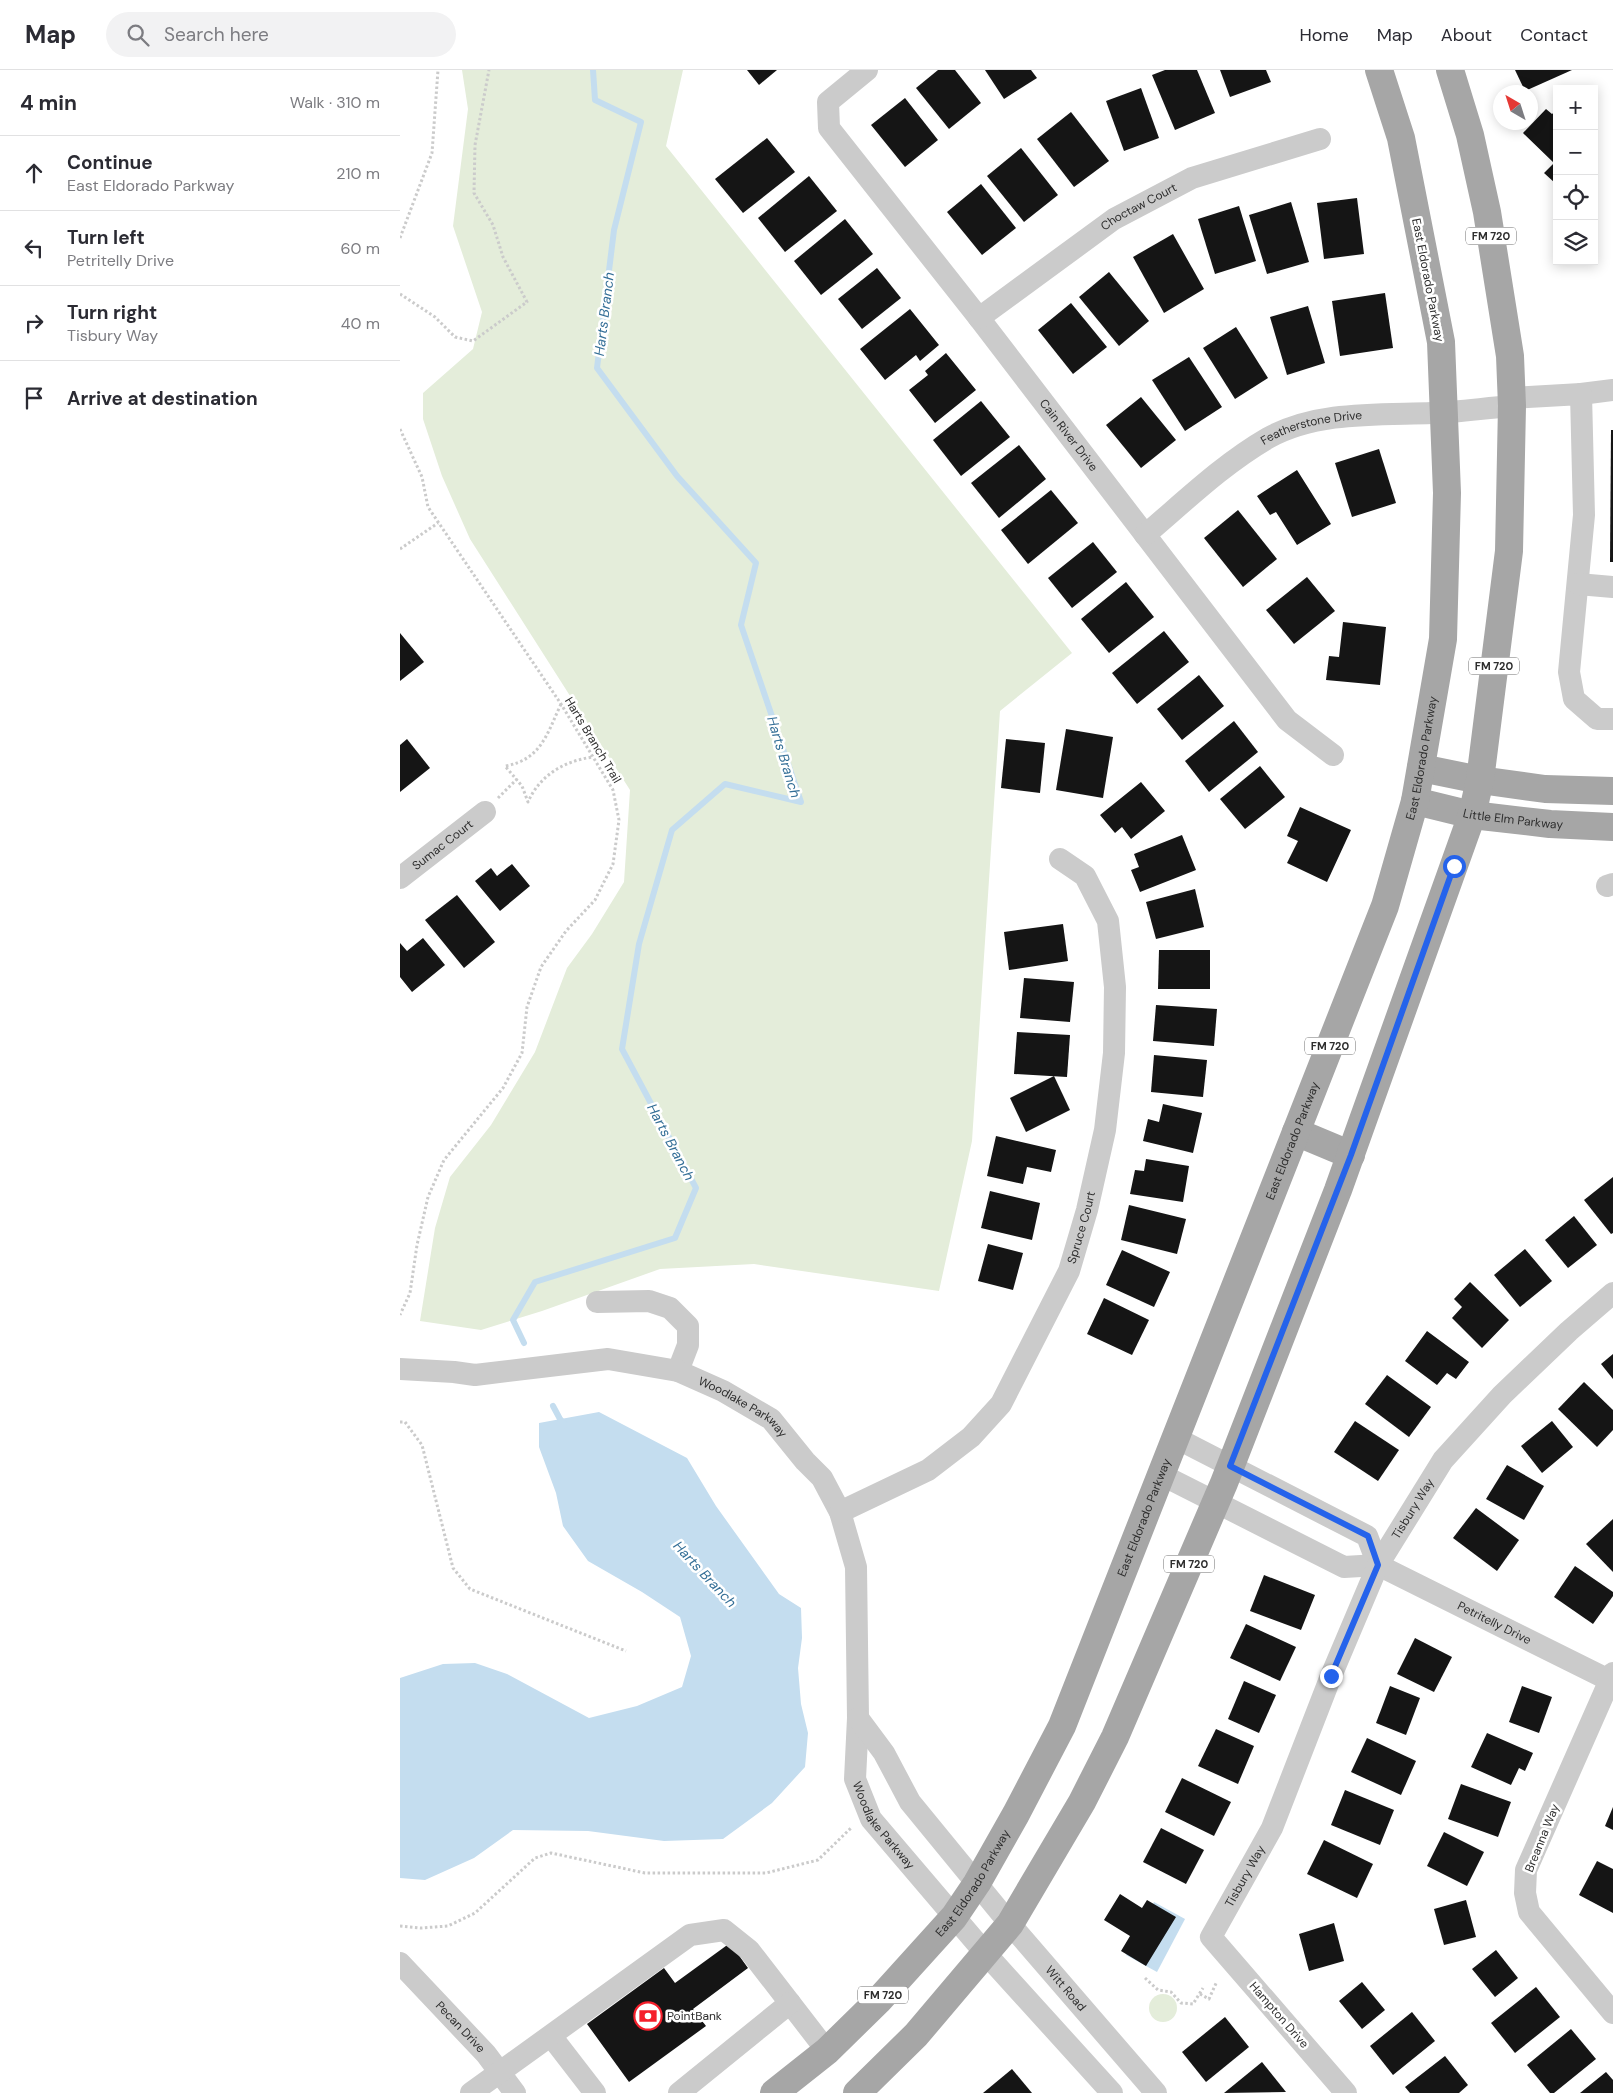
<!DOCTYPE html>
<html lang="en">
<head>
<meta charset="utf-8">
<style>
	body { margin:0; font-family:"DM Sans",sans-serif; background:#f2f2f3; color:#2b2b33 }
	.controls { position:absolute; right:15px; top:15px; display:grid; overflow:hidden; border-radius:0px; box-shadow:0 2px 12px #0003 }
	.controls button { width:45px; height:45px; display:grid; place-items:center; padding:0; border:0; border-bottom:1px solid #e1e1e2; background:#fff; color:#2b2b33; font:25px sans-serif }
	.compass { position:absolute; left:1093px; top:15px; width:45px; height:45px; border-radius:50%; background:#fff; box-shadow:0 2px 12px #0003; rotate:321deg }
	.stop { position:absolute; width:15px; height:15px; margin:-11px; border:4px solid #2563eb; border-radius:50%; background:#fff }
	.stop.end { background:#2563eb; border-color:#fff; box-shadow:0 1px 5px #0008 }
	.list { margin:0; padding:0; list-style:none }
	h2 { display:flex; justify-content:space-between; align-items:center; height:65px; margin:0; padding:0 20px; font-size:21px }
	h2 small { font-size:16px; font-weight:400; color:#7c7c81 }
	.list li { display:grid; grid-template-columns:32px 1fr auto; gap:15px; align-items:center; box-sizing:border-box; height:75px; padding:0 20px; border-top:1px solid #e1e1e2 }
	.list b { display:block; font-size:19px; white-space:nowrap }
	.list p { margin:0; font-size:16px; white-space:nowrap; color:#7c7c81 }
	.list em { font-size:16px; font-style:normal; color:#7c7c81 }
	.icon { flex:none; width:28px; height:28px; fill:none; stroke:currentColor; stroke-width:2; stroke-linecap:round; stroke-linejoin:round }
	.map { position:relative; flex:none; width:1213px; height:2023px; overflow:hidden }
	header { display:flex; align-items:center; gap:30px; box-sizing:border-box; height:70px; padding:0 25px; background:#fff; border-bottom:1px solid #e1e1e2 }
	header strong { font-size:24px }
	nav { display:flex; gap:28px; margin-inline-start:auto; font-size:18px }
	.search { width:350px; height:45px; background:#f2f2f3; display:flex; align-items:center; gap:12px; box-sizing:border-box; padding:0 18px; border-radius:28px; color:#7c7c81; font-size:19px }
	main { display:flex }
	aside { flex:1; background:#fff }
	.map>svg:first-child { display:block }
</style>
</head>
<body>
<header>
<strong>Map</strong>
<div class="search"><svg class="icon" aria-label="search" viewBox="0 0 24 24"><circle cx="10" cy="10" r="6"/><path d="M15 15l6 6"/></svg>Search here</div>
<nav><a>Home</a><a>Map</a><a>About</a><a>Contact</a></nav>
</header>
<main>
<aside>
<h2>4 min<small>Walk · 310 m</small></h2>
<ul class="list">
<li><svg class="icon" aria-label="ahead" viewBox="0 0 24 24"><path d="M12 20V5M6 11l6-6 6 6"/></svg><div><b>Continue</b><p>East Eldorado Parkway</p></div><em>210 m</em></li>
<li><svg class="icon" aria-label="left" viewBox="0 0 24 24"><path d="M17 20v-9H6M10 6l-5 5 5 5"/></svg><div><b>Turn left</b><p>Petritelly Drive</p></div><em>60 m</em></li>
<li><svg class="icon" aria-label="right" viewBox="0 0 24 24"><path d="M7 20v-9h11M14 6l5 5-5 5"/></svg><div><b>Turn right</b><p>Tisbury Way</p></div><em>40 m</em></li>
<li><svg class="icon" aria-label="arrive" viewBox="0 0 24 24"><path d="M6 21V4h12l-3 4 3 4H6"/></svg><div><b>Arrive at destination</b></div></li>
</ul>
</aside>
<div class="map">
<svg width="1213" height="2023" viewBox="0 0 1213 2023">
	<rect width="100%" height="100%" fill="#fff"/>
	<g fill="#e4edda">
		<path d="M62 0H283L266 76 672 583 600 641 572 1071 539 1221 354 1194 260 1199 142 1241 81 1260 20 1251 35 1158 50 1107 91 1055 135 982 167 898 192 864 224 812 230 720 70 469 42 406 23 349V323L73 279 82 242 53 156 68 39Z"/>
		<circle cx="763" cy="1938" r="14"/>
	</g>
	<g fill="#c4ddef">
		<path d="M199 1342 287 1388 316 1436 379 1524 401 1538 402 1568 398 1598 401 1634 408 1663 405 1697 372 1733 323 1769 264 1771 188 1761 113 1760 74 1788 25 1810 0 1808V1608L43 1594 75 1593 107 1604 189 1648 237 1636 282 1617 291 1586 280 1547 242 1522 188 1491 163 1456 156 1423 139 1377V1353Z"/>
		<path d="M754 1832 785 1849 757 1902 726 1885Z"/>
	</g>
	<g fill="none" stroke-linecap="round" stroke-linejoin="round">
		<g stroke="#c4ddef" stroke-width="6">
			<path d="M124 1273 113 1250 135 1212 275 1168 296 1118 222 979 239 874 272 760 325 714 401 732 341 555 356 493 277 406 197 298 214 160 241 52 195 30 193 0"/>
			<path d="M153 1336 160 1349 165 1355"/>
		</g>
	</g>
	<g fill="#151515">
		<path d="M347 0H377L359 15Z"/>
		<path d="M538 0H555L581 33 549 59 516 18Z"/>
		<path d="M585 0H631L637 8 604 29Z"/>
		<path d="M765 0H797L815 43 775 60 752 5Z"/>
		<path d="M820 0H866L871 12 830 27Z"/>
		<path d="M1115 0H1172L1125 21Z"/>
		<path d="M741 18 759 68 724 81 706 31Z"/>
		<path d="M505 28 538 70 505 97 471 55Z"/>
		<path d="M1146 39 1152 44 1157 40V111L1155 113 1144 103 1154 93 1123 63Z"/>
		<path d="M671 42 709 91 674 117 637 69Z"/>
		<path d="M367 68 395 102 343 143 315 109Z"/>
		<path d="M621 78 658 125 624 152 587 106Z"/>
		<path d="M409 106 437 141 385 182 358 148Z"/>
		<path d="M581 114 616 158 582 185 547 142Z"/>
		<path d="M957 128 964 184 924 189 917 133Z"/>
		<path d="M891 132 909 192 867 204 849 145Z"/>
		<path d="M839 136 856 191 815 204 798 149Z"/>
		<path d="M445 149 473 184 421 225 394 191Z"/>
		<path d="M773 164 804 219 764 243 733 187Z"/>
		<path d="M477 198 501 228 462 259 438 229Z"/>
		<path d="M709 202 749 251 719 276 679 227Z"/>
		<path d="M985 223 993 278 940 286 932 231Z"/>
		<path d="M671 233 707 277 673 304 638 260Z"/>
		<path d="M908 236 925 293 887 305 870 247Z"/>
		<path d="M510 239 539 275 520 291 516 285 485 310 460 279Z"/>
		<path d="M836 257 868 308 835 329 803 278Z"/>
		<path d="M546 283 576 320 535 353 509 320 528 305 525 301Z"/>
		<path d="M789 287 822 337 785 361 752 310Z"/>
		<path d="M741 327 776 370 741 398 706 355Z"/>
		<path d="M581 331 610 367 561 406 533 370Z"/>
		<path d="M1211 360H1213V492H1210Z"/>
		<path d="M619 375 646 409 599 448 571 413Z"/>
		<path d="M979 379 996 433 952 447 935 393Z"/>
		<path d="M897 400 931 454 897 475 876 442 870 445 857 426Z"/>
		<path d="M651 420 678 453 628 494 601 460Z"/>
		<path d="M838 440 877 489 843 517 804 468Z"/>
		<path d="M693 472 717 502 672 538 648 508Z"/>
		<path d="M907 507 935 541 894 574 866 540Z"/>
		<path d="M726 512 754 547 709 583 681 549Z"/>
		<path d="M943 552 986 557 980 615 926 610 929 586 939 587Z"/>
		<path d="M764 561 789 592 737 634 712 603Z"/>
		<path d="M0 563 24 592 0 611Z"/>
		<path d="M799 605 824 636 782 670 757 639Z"/>
		<path d="M834 651 858 682 809 722 785 691Z"/>
		<path d="M666 659 713 667 703 728 656 720Z"/>
		<path d="M7 669 30 698 0 722V675Z"/>
		<path d="M606 669 645 673 640 723 601 718Z"/>
		<path d="M860 696 885 727 845 759 820 729Z"/>
		<path d="M741 712 765 741 731 769 722 757 715 763 700 745Z"/>
		<path d="M900 737 951 760 927 812 887 793 898 771 887 766Z"/>
		<path d="M782 765 796 800 740 822 731 800 739 797 734 784Z"/>
		<path d="M112 794 130 816 100 841 75 811 91 798 97 806Z"/>
		<path d="M795 819 804 857 756 869 746 832Z"/>
		<path d="M57 825 95 872 64 898 25 850Z"/>
		<path d="M663 854 668 891 609 900 604 862Z"/>
		<path d="M23 868 45 895 12 922 0 907V873L7 881Z"/>
		<path d="M759 880H810V919H758Z"/>
		<path d="M624 908 674 912 670 952 620 948Z"/>
		<path d="M756 935 817 939 814 976 753 971Z"/>
		<path d="M617 962 670 965 667 1007 614 1004Z"/>
		<path d="M754 985 807 990 803 1027 751 1022Z"/>
		<path d="M654 1006 670 1040 626 1062 610 1028Z"/>
		<path d="M763 1034 802 1043 793 1083 743 1071 748 1049 759 1052Z"/>
		<path d="M596 1066 656 1080 651 1102 627 1097 623 1114 587 1106Z"/>
		<path d="M746 1089 789 1096 783 1132 730 1124 735 1100 744 1101Z"/>
		<path d="M1213 1107V1163L1211 1164 1184 1130Z"/>
		<path d="M590 1121 640 1133 632 1170 581 1158Z"/>
		<path d="M729 1135 786 1149 777 1184 721 1170Z"/>
		<path d="M1174 1146 1197 1175 1168 1198 1145 1170Z"/>
		<path d="M588 1174 623 1183 613 1220 578 1211Z"/>
		<path d="M1125 1179 1152 1211 1120 1237 1094 1205Z"/>
		<path d="M722 1180 770 1202 754 1237 706 1215Z"/>
		<path d="M1070 1212 1109 1250 1082 1278 1052 1248 1062 1237 1054 1229Z"/>
		<path d="M704 1228 749 1250 732 1285 687 1264Z"/>
		<path d="M1027 1261 1069 1292 1056 1309 1047 1303 1037 1315 1005 1291Z"/>
		<path d="M1213 1284V1309L1201 1294Z"/>
		<path d="M987 1305 1031 1337 1009 1367 965 1334Z"/>
		<path d="M1184 1312 1213 1340V1360L1197 1377 1158 1339Z"/>
		<path d="M955 1351 999 1380 978 1411 934 1382Z"/>
		<path d="M1152 1351 1173 1377 1142 1403 1121 1376Z"/>
		<path d="M1107 1395 1144 1416 1124 1450 1086 1429Z"/>
		<path d="M1076 1438 1119 1470 1097 1501 1053 1468Z"/>
		<path d="M1213 1449V1502L1186 1474Z"/>
		<path d="M1175 1496 1213 1522V1526L1193 1554 1154 1527Z"/>
		<path d="M864 1505 915 1525 901 1560 850 1541Z"/>
		<path d="M846 1554 896 1577 880 1611 830 1588Z"/>
		<path d="M1015 1568 1052 1587 1034 1622 997 1604Z"/>
		<path d="M844 1611 876 1625 859 1663 828 1649Z"/>
		<path d="M990 1616 1020 1628 1006 1665 976 1653Z"/>
		<path d="M1122 1616 1152 1627 1139 1663 1109 1652Z"/>
		<path d="M816 1659 854 1676 838 1714 798 1696Z"/>
		<path d="M1087 1663 1133 1683 1125 1701 1119 1698 1111 1715 1071 1697Z"/>
		<path d="M967 1668 1016 1691 1001 1725 951 1702Z"/>
		<path d="M782 1708 831 1732 814 1766 765 1742Z"/>
		<path d="M1061 1714 1111 1732 1098 1767 1048 1749Z"/>
		<path d="M945 1720 994 1740 980 1775 931 1755Z"/>
		<path d="M1213 1737V1760L1205 1756Z"/>
		<path d="M761 1758 804 1780 786 1814 743 1792Z"/>
		<path d="M1044 1762 1084 1782 1067 1816 1027 1796Z"/>
		<path d="M924 1770 973 1794 957 1828 907 1804Z"/>
		<path d="M1197 1791 1213 1799V1843L1179 1825Z"/>
		<path d="M720 1824 742 1838 747 1830 776 1847 746 1896 721 1881 730 1866 704 1850Z"/>
		<path d="M1066 1830 1076 1867 1044 1875 1034 1839Z"/>
		<path d="M934 1853 944 1891 909 1901 899 1864Z"/>
		<path d="M330 1873 348 1898 293 1939 306 1956 229 2012 187 1954 264 1898 275 1913Z"/>
		<path d="M1096 1880 1118 1908 1095 1927 1072 1899Z"/>
		<path d="M962 1912 985 1940 962 1959 939 1931Z"/>
		<path d="M1136 1917 1160 1947 1115 1983 1091 1953Z"/>
		<path d="M1012 1942 1035 1971 993 2005 970 1976Z"/>
		<path d="M825 1947 849 1977 806 2012 782 1982Z"/>
		<path d="M1171 1959 1196 1989 1154 2023H1150L1127 1995Z"/>
		<path d="M1045 1986 1068 2015 1059 2023H1010L1005 2017Z"/>
		<path d="M862 1992 886 2022 824 2023Z"/>
		<path d="M612 1999 632 2023H583Z"/>
		<path d="M1206 2002 1213 2010V2023H1180Z"/>
	</g>
	<g fill="none" stroke-linecap="round" stroke-linejoin="round">
		<g stroke="#cbcbcb" stroke-width="3" stroke-dasharray="2.5 2.5" stroke-linecap="butt">
			<path d="M0 168 32 83 38 0"/>
			<path d="M0 224 35 247 55 267 73 271 127 232 103 187 93 155 74 123 75 75 89 0"/>
			<path d="M0 359 22 407 28 437 161 634 213 720 219 750 213 794 195 830 166 861 141 897 127 937 122 983 103 1018 44 1090 28 1127 17 1175 10 1223 0 1245"/>
			<path d="M0 479 38 453"/>
			<path d="M161 634C147 664 141 690 105 696L122 716 128 732C140 705 164 691 193 687"/>
			<path d="M98 728 117 709"/>
			<path d="M0 1352H5L22 1375 53 1498 70 1519 226 1581"/>
			<path d="M0 1856 21 1858 48 1856 75 1843 135 1788 151 1783 245 1803H366L418 1790 452 1757"/>
			<path d="M745 1908 758 1920 771 1922 781 1933 793 1934 803 1918"/>
			<path d="M800 1924 809 1929 817 1911"/>
		</g>
		<g stroke="#cbcbcb" stroke-width="22">
			<path id="s1" d="M467 0 428 32 429 58 579 248 887 650 933 685"/>
			<path id="s2" d="M579 248 714 149 792 108 920 69"/>
			<path d="M1181 324 1213 320"/>
			<path d="M1111 328 1181 324 1184 445 1169 602 1174 629 1197 649H1213"/>
			<path id="s3" d="M745 465C784 432 823 394 868 368 917 341 977 345 1032 343 1059 342 1085 338 1112 336"/>
			<path d="M1178 514 1213 517"/>
			<path id="s4" d="M0 808 85 742"/>
			<path d="M1207 816 1213 814"/>
			<path d="M197 1232 249 1231 270 1238 288 1256V1275L278 1301"/>
			<path id="s5" d="M0 1299 54 1302 75 1305 208 1289 278 1301 323 1321 371 1349 405 1391 422 1408 440 1442 456 1497 458 1648 455 1709 471 1749 586 1884 712 2023"/>
			<path d="M776 1368 967 1466 978 1495"/>
			<path id="s6" d="M762 1405 944 1497 978 1495 1209 1610"/>
			<path id="s7" d="M440 1442 528 1400 571 1367 601 1334 669 1201 687 1140 705 1060 714 983 715 917 708 851 685 806 660 789"/>
			<path d="M1213 1603 1126 1800 1125 1823 1129 1842 1213 1943"/>
			<path id="s8" d="M458 1648 484 1683 510 1732 610 1854 756 2023"/>
			<path id="s9" d="M0 1893 86 1984 115 2023"/>
			<path d="M151 1966 195 2023"/>
			<path d="M71 2023 290 1865 324 1860 349 1880 427 1981"/>
			<path d="M279 2023 390 1933"/>
			<path id="s10" d="M946 2023 811 1867 872 1758 931 1606 978 1495 1043 1390 1102 1325 1169 1261 1213 1223"/>
		</g>
		<g stroke="#a6a6a6" stroke-width="28">
			<path d="M1021 698 1080 710 1145 719 1213 721"/>
			<path id="s11" d="M1015 731 1072 745 1150 754 1213 757"/>
			<path d="M896 1062 951 1085"/>
			<path id="s12" d="M374 2023 427 1981 478 1931 554 1847 577 1813 616 1744 662 1656 985 836 1015 731 1043 569 1047 423 1041 272 1001 68 979 0"/>
			<path d="M457 2023 516 1965 610 1854 682 1732 715 1667 824 1413 938 1120 1072 745 1080 710 1109 481 1112 336 1110 286 1087 142 1070 65 1050 0"/>
		</g>
	</g>
	<g fill="none" stroke-linecap="round" stroke-linejoin="round">
		<path stroke="#2563eb" stroke-width="6" d="M931 1606 978 1495 968 1466 830 1396 951 1085 1054 796"/>
	</g>
	<defs>
		<g id="bank-ring" transform="scale(1.4375)"><circle r="9.5" fill="#fff" stroke="#f51f2b" stroke-width="1.5"/><path d="M-6-4H6V4H-6ZM0-2.3a2.3 2.3 0 1 0 0 4.6a2.3 2.3 0 1 0 0-4.6Z" fill="#f51f2b"/></g>
	</defs>
	<g fill-rule="evenodd">
		<use href="#bank-ring" x="248" y="1946"/>
	</g>
	<g text-anchor="middle" stroke-width="5" stroke-linejoin="round" paint-order="stroke">
		<g fill="#fff" stroke="#6d6d6d" stroke-width="1">
			<rect x="1066" y="157.5" width="50" height="17" rx="4"/>
			<rect x="1069" y="587.5" width="50" height="17" rx="4"/>
			<rect x="905" y="967.5" width="50" height="17" rx="4"/>
			<rect x="764" y="1485.5" width="50" height="17" rx="4"/>
			<rect x="458" y="1916.5" width="50" height="17" rx="4"/>
		</g>
		<g font-size="11" font-weight="bold" fill="#2e2e2e">
			<text x="1091" y="170">FM 720</text>
			<text x="1094" y="600">FM 720</text>
			<text x="930" y="980">FM 720</text>
			<text x="789" y="1498">FM 720</text>
			<text x="483" y="1929">FM 720</text>
		</g>
		<g font-size="12" fill="#2e2e2e" stroke="#fff">
			<text dy="4" stroke="none"><textPath href="#s2" startOffset="195">Choctaw Court</textPath></text>
			<text transform="translate(1028 210) rotate(79)" y="4">East Eldorado Parkway</text>
			<text dy="4" stroke="none"><textPath href="#s3" startOffset="202">Featherstone Drive</textPath></text>
			<text dy="4" stroke="none"><textPath href="#s1" startOffset="466">Cain River Drive</textPath></text>
			<text transform="translate(193 670) rotate(59)" y="4">Harts Branch Trail</text>
			<text dy="4" stroke="none"><textPath href="#s12" startOffset="1506">East Eldorado Parkway</textPath></text>
			<text dy="4" stroke="none"><textPath href="#s11" startOffset="100">Little Elm Parkway</textPath></text>
			<text dy="4" stroke="none"><textPath href="#s4" startOffset="54">Sumac Court</textPath></text>
			<text dy="4" stroke="none"><textPath href="#s12" startOffset="1101">East Eldorado Parkway</textPath></text>
			<text dy="4" stroke="none"><textPath href="#s7" startOffset="391">Spruce Court</textPath></text>
			<text dy="4" stroke="none"><textPath href="#s5" startOffset="355">Woodlake Parkway</textPath></text>
			<text dy="4" stroke="none"><textPath href="#s10" startOffset="681">Tisbury Way</textPath></text>
			<text dy="4" stroke="none"><textPath href="#s12" startOffset="696">East Eldorado Parkway</textPath></text>
			<text dy="4" stroke="none"><textPath href="#s6" startOffset="368">Petritelly Drive</textPath></text>
			<text dy="4" stroke="none"><textPath href="#s5" startOffset="826">Woodlake Parkway</textPath></text>
			<text transform="translate(1142 1768) rotate(-68)" y="4">Breanna Way</text>
			<text dy="4" stroke="none"><textPath href="#s10" startOffset="276">Tisbury Way</textPath></text>
			<text dy="4" stroke="none"><textPath href="#s12" startOffset="291">East Eldorado Parkway</textPath></text>
			<text dy="4" stroke="none"><textPath href="#s8" startOffset="342">Witt Road</textPath></text>
			<text transform="translate(879 1945) rotate(49)" y="4">Hampton Drive</text>
			<text dy="4" stroke="none"><textPath href="#s9" startOffset="88">Pecan Drive</textPath></text>
		</g>
		<g font-size="12" fill="#2e2e2e" stroke="#fff" text-anchor="start">
			<text x="267" y="1950">PointBank</text>
		</g>
		<g font-size="14" font-style="italic" fill="#346f97" stroke="#fff">
			<text transform="translate(204 244) rotate(-83)" y="5">Harts Branch</text>
			<text transform="translate(384 687) rotate(73)" y="5">Harts Branch</text>
			<text transform="translate(271 1072) rotate(62)" y="5">Harts Branch</text>
			<text transform="translate(305 1504) rotate(47)" y="5">Harts Branch</text>
		</g>
	</g>
</svg>
<div class="controls">
<button>+</button>
<button>−</button>
<button><svg class="icon" aria-label="locate" viewBox="0 0 24 24"><circle cx="12" cy="12" r="6"/><path d="M12 2v4M12 18v4M2 12h4M18 12h4"/></svg></button>
<button><svg class="icon" aria-label="layers" viewBox="0 0 24 24"><path d="M12 4l9 5-9 5-9-5zM3 14l9 5 9-5"/></svg></button>
</div>
<svg class="compass" viewBox="-18 -18 36 36"><path d="M0-13l5 13h-10z" fill="#e53935"/><path d="M0 13l5-13h-10z" fill="#7c7c81"/></svg>
<div class="stop" style="left:1054px;top:796px"></div>
<div class="stop end" style="left:931px;top:1606px"></div>
</div>
</main>
</body>
</html>
